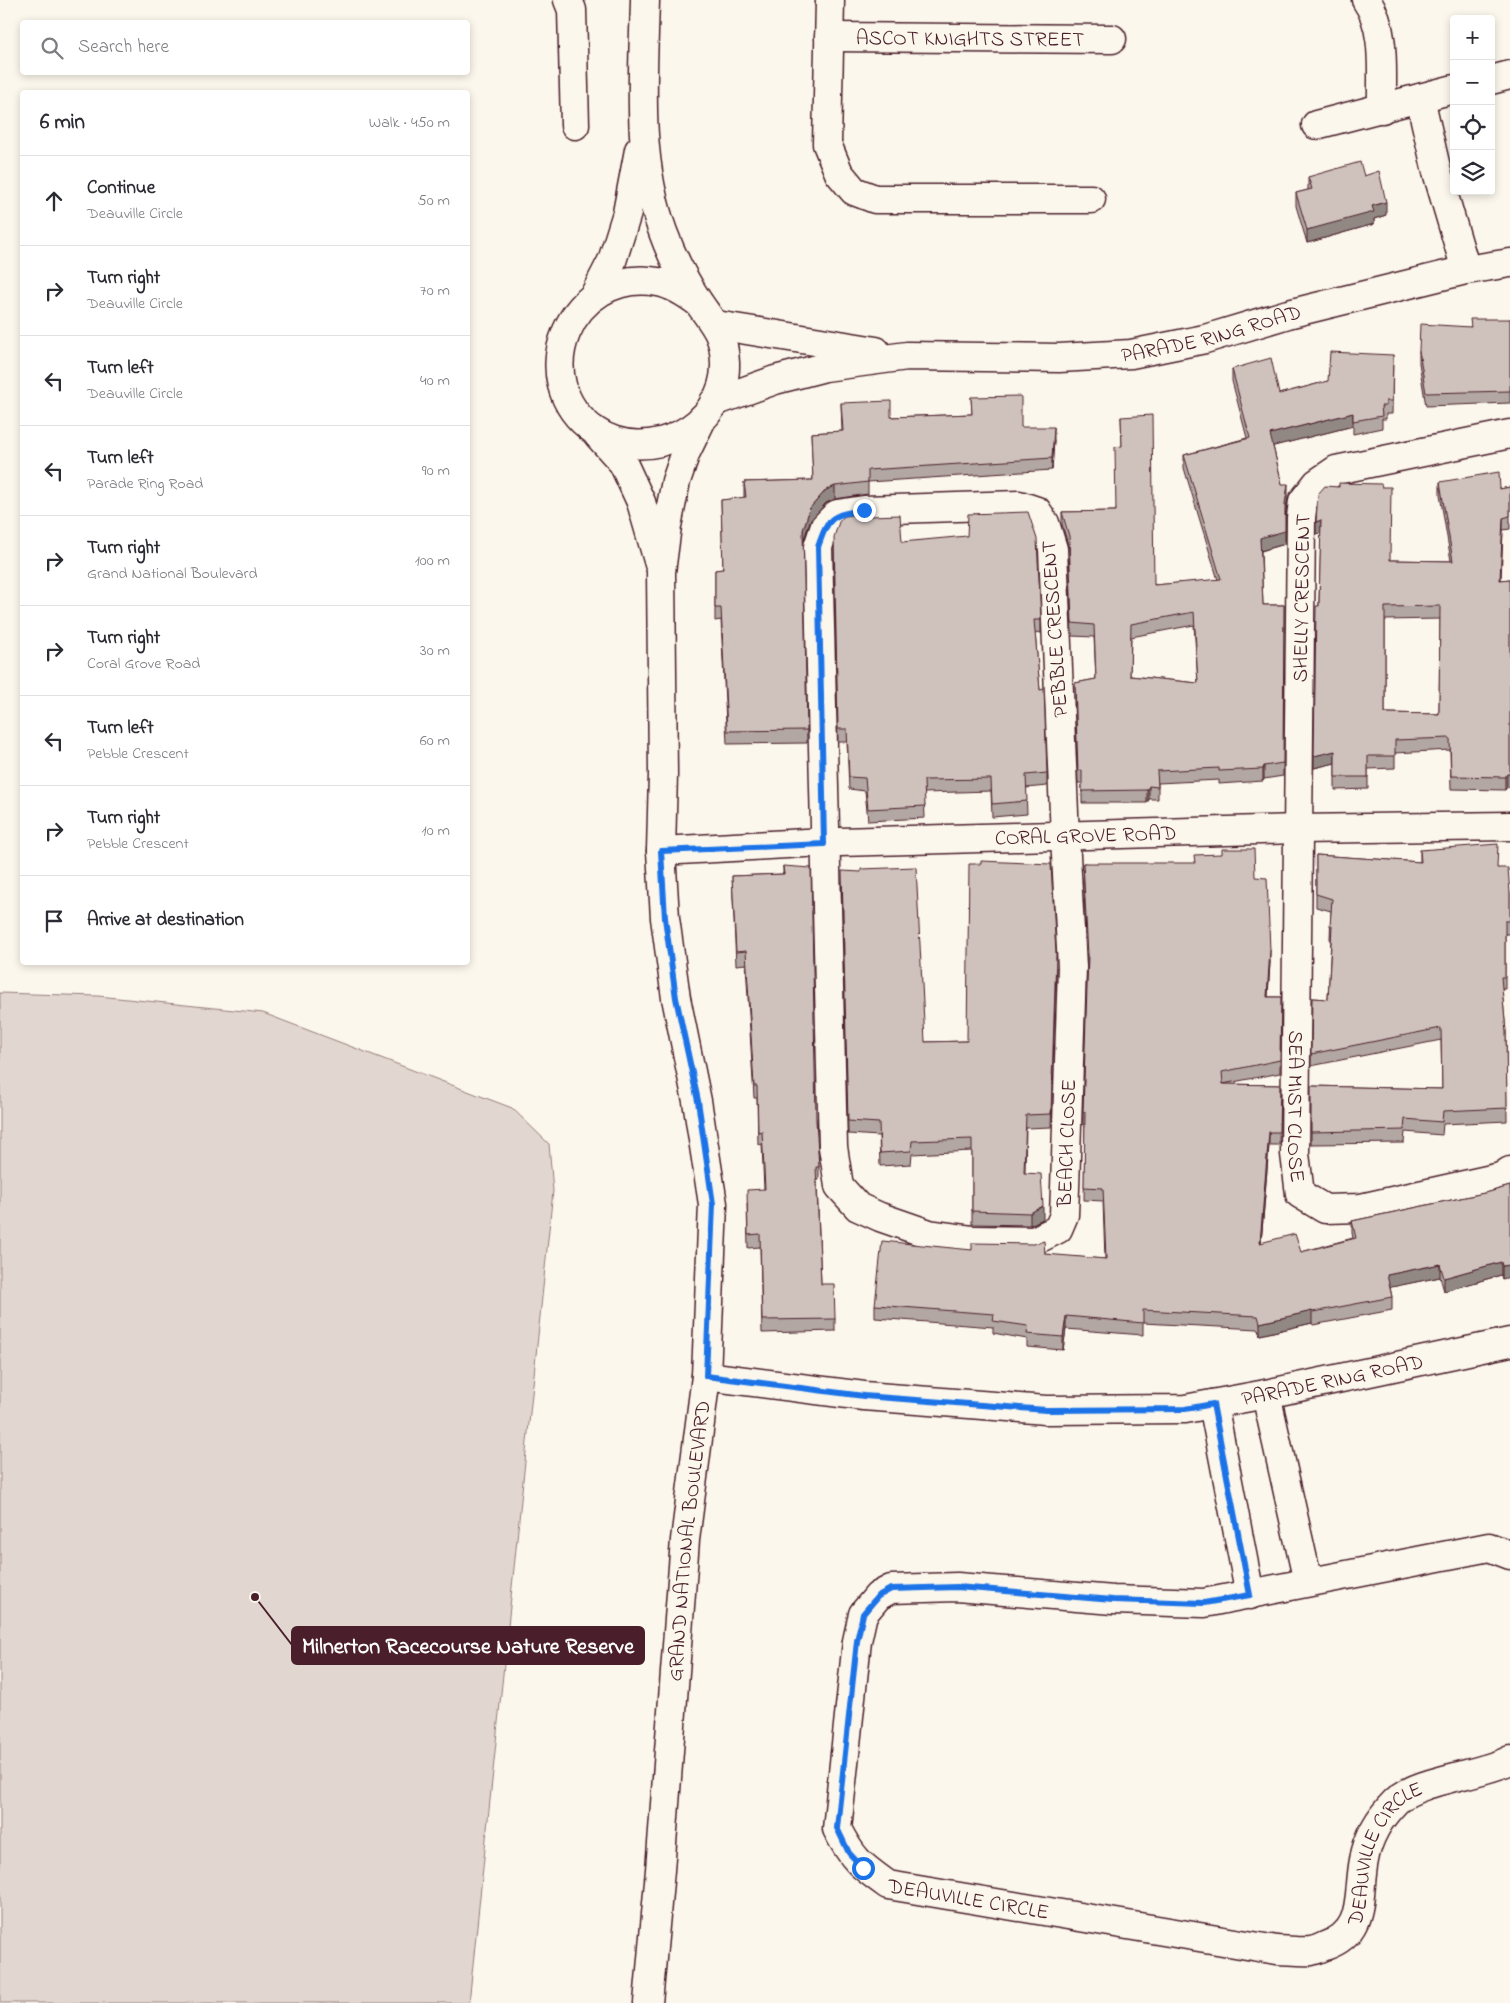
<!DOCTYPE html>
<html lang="en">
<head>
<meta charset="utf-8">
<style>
	body { margin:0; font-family:"Indie Flower",sans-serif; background:#f7f7f7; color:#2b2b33 }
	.controls { position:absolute; right:15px; top:15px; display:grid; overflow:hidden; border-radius:5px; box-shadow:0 2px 8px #0003 }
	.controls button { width:45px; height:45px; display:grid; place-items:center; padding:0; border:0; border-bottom:1px solid #e1e1e2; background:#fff; color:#2b2b33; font:25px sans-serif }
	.stop { position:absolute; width:15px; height:15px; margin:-11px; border:4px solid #1a73e8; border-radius:50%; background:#fff }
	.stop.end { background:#1a73e8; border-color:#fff; box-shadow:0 1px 5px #0008 }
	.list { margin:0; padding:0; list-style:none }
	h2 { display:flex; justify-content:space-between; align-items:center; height:65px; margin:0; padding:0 20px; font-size:21px }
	h2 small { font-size:16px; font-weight:400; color:#7c7c81 }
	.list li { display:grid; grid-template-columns:32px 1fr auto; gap:15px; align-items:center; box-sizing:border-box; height:90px; padding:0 20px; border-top:1px solid #e1e1e2 }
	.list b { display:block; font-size:19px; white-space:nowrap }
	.list p { margin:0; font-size:16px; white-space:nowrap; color:#7c7c81 }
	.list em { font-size:16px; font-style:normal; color:#7c7c81 }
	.icon { flex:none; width:28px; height:28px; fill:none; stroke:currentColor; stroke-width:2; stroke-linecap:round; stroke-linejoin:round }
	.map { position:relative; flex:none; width:1510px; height:2003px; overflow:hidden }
	.search { position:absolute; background:#fff; box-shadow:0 2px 8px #0003; left:20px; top:20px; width:450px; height:55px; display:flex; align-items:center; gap:12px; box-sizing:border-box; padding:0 18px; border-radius:5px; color:#7c7c81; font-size:19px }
	.panel { position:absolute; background:#fff; box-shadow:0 2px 8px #0003; left:20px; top:90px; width:450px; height:875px; border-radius:5px }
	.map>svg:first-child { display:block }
</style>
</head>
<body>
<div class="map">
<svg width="1510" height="2003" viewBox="0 0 1510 2003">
	<rect width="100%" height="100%" fill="#fbf7ec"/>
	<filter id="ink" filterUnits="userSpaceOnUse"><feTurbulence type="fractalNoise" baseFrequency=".02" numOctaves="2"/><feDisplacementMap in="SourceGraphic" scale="10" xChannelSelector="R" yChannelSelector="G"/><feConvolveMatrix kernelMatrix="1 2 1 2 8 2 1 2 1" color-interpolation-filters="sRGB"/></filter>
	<g filter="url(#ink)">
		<path fill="#e2d7d0" stroke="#967b7e" d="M0 993 98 996 263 1013 512 1108 549 1144 553 1191 469 2003H0Z"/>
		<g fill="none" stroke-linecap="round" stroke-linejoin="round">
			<g stroke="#4a1f2b" stroke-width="31">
				<g id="street">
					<path d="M568 0 572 10 575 125"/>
					<path d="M645 0C643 78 636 158 663 232 672 257 684 280 699 303 714 325 724 333 725 363 727 427 647 467 595 431 522 381 571 266 658 282 674 285 687 294 699 303"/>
					<path d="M830 0 827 144 839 173 854 191 875 199H1091"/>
					<path d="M1366 0C1387 29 1381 74 1382 109"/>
					<path id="s1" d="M829 37 1112 39"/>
					<path d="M1491 80 1510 75"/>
					<path d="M1420 98 1437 172 1466 270"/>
					<path d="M1316 125 1454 89"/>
					<path d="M594 296 612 261 627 213 639 150"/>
					<path d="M716 325 876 351"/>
					<path id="s2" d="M714 402 775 380 825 367 907 356 1059 358 1131 354 1205 339 1288 314 1466 270 1510 263"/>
					<path id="s3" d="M1510 434 1336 470 1317 483 1303 501 1301 518 1295 1154 1300 1194 1325 1209 1361 1208 1501 1177 1510 1171"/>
					<path d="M598 435 623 463 641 502 659 564"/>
					<path d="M1019 505 1037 511 1045 523 1053 549 1065 837 1072 967 1065 1188 1064 1215 1058 1229 1034 1241 973 1240 929 1234 880 1217 858 1207 839 1186 833 1147 818 547 825 526 837 514 864 510Z"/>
					<path id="s4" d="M661 851 805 843 1298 829 1510 826"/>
					<path id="s5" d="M706 1376 864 1396 1046 1410 1185 1409 1266 1394 1510 1342"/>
					<path d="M1266 1394 1308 1582"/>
					<path d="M1213 1404 1250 1595"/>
					<path id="s6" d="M1510 1555 1489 1547 1204 1603 1113 1600 957 1587 891 1589 878 1596 863 1614 857 1641 837 1829C853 1860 860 1865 888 1885L1277 1950C1288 1950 1300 1952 1311 1951 1316 1950 1321 1948 1325 1946 1367 1932 1357 1894 1364 1860 1368 1837 1380 1817 1396 1801 1417 1780 1481 1775 1510 1760"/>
					<path id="s7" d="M648 2003 660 1870 685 1540 706 1376 713 1204 697 1101 676 998 665 918 661 851 663 774 661 572 667 526 676 481 686 452 702 419"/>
				</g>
			</g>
			<use href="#street" stroke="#fbf7ec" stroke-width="28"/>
		</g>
		<g fill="#b2a7a2" stroke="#4a1f2b" fill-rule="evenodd">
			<path d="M1364 176 1386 215 1374 219V224L1307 243 1296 206V193L1308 190V177Z"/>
			<path d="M1510 319V403L1426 406 1419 363V351L1470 327Z"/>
			<path d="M1393 355 1392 414H1386V419H1382V428L1353 434V426L1273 446 1282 484 1288 497 1285 516V544L1261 551 1263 605H1284L1283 776 1264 779 1263 781 1219 784V780L1158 783V799H1149L1147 803H1082V783H1078L1075 683 1096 679 1094 637 1072 636 1069 548 1062 524V512L1116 511 1122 446 1121 417 1154 585 1218 580 1184 468V455L1247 438 1232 381V369L1279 394 1328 381ZM1194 625 1198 683 1130 676 1131 637Z"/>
			<path d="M971 397 1021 427 1054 440 1052 470 868 482V494L835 499 826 503 810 521 803 542 807 743 727 744 721 620 715 621V570L723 569 721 500 744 498V482L813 480 811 433 842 431 841 403 891 417 972 414Z"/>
			<path d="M1440 482 1500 489 1510 487V529L1503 530 1501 580 1510 579V787H1507L1505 790 1451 789 1450 750 1395 753V768L1368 769V789L1335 790V763L1314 768 1321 533 1316 534 1317 506 1391 560 1451 561 1440 495ZM1440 619 1439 714 1385 713V620Z"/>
			<path d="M870 516 902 542 1041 620V633L1035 632 1047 773V786L1026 788 1027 814 992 817 991 791 924 793 925 818 868 821 865 791 849 789 847 742H838L834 549Z"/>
			<path d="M1420 850 1498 868 1510 893V934H1505V989H1502L1506 1032 1507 1121 1443 1124 1442 1135 1405 1132 1404 1143 1311 1144V1086L1442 1089 1441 1040 1311 1066 1312 998 1328 999 1331 939H1330L1331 911 1316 907V855L1420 862Z"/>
			<path d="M1083 863 1255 877 1270 962 1268 997H1281L1280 1073 1223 1084 1280 1085 1279 1145H1269L1261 1243 1301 1252 1353 1238 1352 1233V1221L1489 1192 1510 1186 1502 1279 1501 1275 1444 1291 1440 1277 1390 1287 1392 1297V1310L1313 1325 1312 1323 1260 1335 1258 1329 1143 1323V1335L1066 1329 1063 1350 1027 1347V1339L993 1333V1327L875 1318V1305L972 1250 1105 1259 1103 1201 1084 1200 1085 1125H1083V1112L1087 963Z"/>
			<path d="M783 866 816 1120 819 1167V1180H817L821 1284 835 1319V1331L762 1333 760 1247 748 1248 747 1203 764 1190 762 1144 758 1145 757 1098H754L746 964 736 965 732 876 783 874Z"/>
			<path d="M842 883 925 1042 967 1041 1056 967 1051 1127 1026 1128 1025 1173 1043 1219 1030 1225 972 1224V1151L912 1154 911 1164 880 1166 879 1136 848 1134Z"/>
		</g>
		<g fill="#918884" stroke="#4a1f2b">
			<path d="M1386 202V215L1374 219V224L1307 243V230L1372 206Z"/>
			<path d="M1353 413V426L1270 447V434Z"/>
			<path d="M1054 427V440L1052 470V458Z"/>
			<path d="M1288 484V497L1285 516V544L1260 551V538Z"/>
			<path d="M835 486V499L826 503 810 521 803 542V530L810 508 826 490Z"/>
			<path d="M1503 518V530L1500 592V580Z"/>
			<path d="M1321 520V533L1316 534V522Z"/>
			<path d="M1335 751V763L1314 768V756Z"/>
			<path d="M1264 766V779L1263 781V769Z"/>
			<path d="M1507 774V787L1505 790V777Z"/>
			<path d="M1149 786V799L1147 803V790Z"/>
			<path d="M1270 950V962L1267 1009V997Z"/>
			<path d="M1269 1132V1145L1260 1256V1243Z"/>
			<path d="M1043 1206V1219L1030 1225V1213Z"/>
			<path d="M1501 1262V1275L1444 1291V1278Z"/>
			<path d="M1440 1264V1277L1387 1288V1275Z"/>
			<path d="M1510 1265V1277L1502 1279V1266Z"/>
			<path d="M1312 1311V1323L1260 1335V1323Z"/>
			<path d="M1066 1316V1329L1063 1350V1337Z"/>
		</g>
		<g fill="#cfc2bc" stroke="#4a1f2b" fill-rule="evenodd">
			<path d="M1360 162 1364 176 1379 171 1386 202 1372 206 1374 212 1307 230 1296 193 1312 189 1308 177Z"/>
			<path d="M1470 319H1510V391L1426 393 1419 351 1420 324 1471 327Z"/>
			<path d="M1330 352 1393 355 1392 401H1386V406H1381L1382 416 1353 421V413L1270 434 1282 484H1288L1285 504V531L1260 538 1263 605H1284L1283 763 1264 766 1263 769 1219 771V768L1157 771 1158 787 1149 786 1147 790 1082 791V770L1078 771 1075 683 1096 679 1094 625 1072 623 1069 536 1062 512 1116 511 1115 447 1122 446 1121 417 1152 415 1154 585 1221 579 1184 455 1250 438 1232 369 1271 358 1279 394 1328 381ZM1194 612 1198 683 1130 676 1131 624Z"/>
			<path d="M1021 396V427H1054L1052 458 868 470V482L835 486 826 490 810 508 803 530 807 730 727 731 721 608H715V570L723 569 721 500 746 497 744 482 813 480 811 433 843 431 841 403 891 401V417L972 414 971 397Z"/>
			<path d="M1499 472 1500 489 1510 487V516L1503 518 1500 580 1510 579V774H1507L1505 777 1451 776 1450 738 1395 740V756H1368V777H1335V751L1314 756 1316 606H1319L1321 520 1316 522 1317 506 1318 494 1325 486 1339 487V483L1381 484 1382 487H1391L1390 560 1453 561 1440 482ZM1440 606 1439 714 1385 713V607Z"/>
			<path d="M1028 512 1037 539 1041 620H1034L1040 690 1044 689 1047 773 1026 775 1027 801 992 804 991 779 924 780 925 806 868 809 865 778 849 777 847 729H838L834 537 839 522 844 516 865 513H869L870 516 900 515 902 542 967 536 968 514Z"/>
			<path d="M1498 844 1497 868H1508L1510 893V921H1505V977H1501L1506 1032 1507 1108 1443 1111 1442 1122 1405 1119 1404 1130 1311 1132V1086L1442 1089 1441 1028 1311 1054 1312 998 1328 999 1332 926H1330L1332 899 1316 894V855L1421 862 1420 850Z"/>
			<path d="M1222 849H1254L1255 877 1267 878 1270 950 1267 997H1281L1280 1060 1222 1072 1223 1084 1280 1085 1279 1132H1269L1260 1243 1295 1234 1301 1252 1356 1238 1352 1221 1489 1192 1510 1186V1265L1502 1266 1501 1262 1444 1278 1440 1264 1387 1275 1392 1297 1313 1312 1312 1311 1260 1323 1258 1316 1143 1310V1323L1066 1316 1063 1337 1027 1334 1028 1326 993 1321 994 1314 875 1305 882 1241 972 1250V1243L1034 1244 1044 1241 1045 1254 1106 1259 1103 1188 1084 1187 1085 1112H1083L1088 955 1083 863H1195L1194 855 1222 854Z"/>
			<path d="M981 861 1051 864 1056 954 1051 1114 1026 1115 1024 1173 1041 1174 1043 1206 1030 1213 972 1211V1139L912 1141 911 1151 880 1153 879 1123 848 1121 842 871 861 872V869L916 867 925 1042 967 1041 969 864H981Z"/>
			<path d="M783 866 811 868 816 1120 819 1167H816L821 1284H834L835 1319 762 1320 760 1234 748 1235 747 1190 765 1189 762 1131 758 1132 757 1086H754L746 951 736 952 732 876 784 874Z"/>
		</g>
	</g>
	<g fill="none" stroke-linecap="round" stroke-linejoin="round" filter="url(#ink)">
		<path stroke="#1a73e8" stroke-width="6" d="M863 1868 849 1853 837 1828 857 1641 863 1614 878 1596 891 1589 957 1587 1113 1600 1204 1603 1250 1595 1213 1404 1185 1409 1046 1410 864 1396 706 1376 713 1204 698 1101 676 998 665 918 661 851 824 844 818 547C829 515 832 515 864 510"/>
	</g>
	<g text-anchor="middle" stroke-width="4.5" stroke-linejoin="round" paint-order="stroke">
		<g font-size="21" fill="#4a1f2b" stroke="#fbf7ec">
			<text dy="7" stroke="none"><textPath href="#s1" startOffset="141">ASCOT KNIGHTS STREET</textPath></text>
			<text dy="7" stroke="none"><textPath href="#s2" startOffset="506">PARADE RING ROAD</textPath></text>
			<text transform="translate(1301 598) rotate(-89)" y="7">SHELLY CRESCENT</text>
			<text transform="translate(1054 629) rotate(-94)" y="7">PEBBLE CRESCENT</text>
			<text dy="7" stroke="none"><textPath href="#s4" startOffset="425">CORAL GROVE ROAD</textPath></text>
			<text dy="7" stroke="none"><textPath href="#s3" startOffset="829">SEA MIST CLOSE</textPath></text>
			<text transform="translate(1066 1143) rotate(-88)" y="7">BEACH CLOSE</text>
			<text dy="7" stroke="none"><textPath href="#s5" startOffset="631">PARADE RING ROAD</textPath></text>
			<text dy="7" stroke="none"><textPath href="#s7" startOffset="464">GRAND NATIONAL BOULEVARD</textPath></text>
			<text dy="7" stroke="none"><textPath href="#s6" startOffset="1519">DEAUVILLE CIRCLE</textPath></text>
			<text dy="7" stroke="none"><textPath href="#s6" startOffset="1040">DEAUVILLE CIRCLE</textPath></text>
		</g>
	</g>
	<path fill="none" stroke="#4a1f2b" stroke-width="2" d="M255 1597L292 1645"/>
	<circle fill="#4a1f2b" stroke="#fbf7ec" stroke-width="2" cx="255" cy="1597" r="5"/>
	<rect fill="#4a1f2b" stroke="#4a1f2b" stroke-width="2" x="292" y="1627" width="352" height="37" rx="5"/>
	<g font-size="22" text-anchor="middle" font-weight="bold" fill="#fff">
		<text x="468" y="1653">Milnerton Racecourse Nature Reserve</text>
	</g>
</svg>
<div class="controls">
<button>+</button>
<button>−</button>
<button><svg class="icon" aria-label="locate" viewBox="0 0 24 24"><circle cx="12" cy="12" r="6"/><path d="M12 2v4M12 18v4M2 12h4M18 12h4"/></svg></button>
<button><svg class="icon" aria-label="layers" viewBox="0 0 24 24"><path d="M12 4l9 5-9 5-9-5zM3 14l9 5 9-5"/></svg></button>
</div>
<div class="stop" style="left:863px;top:1868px"></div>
<div class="stop end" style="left:864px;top:510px"></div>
<div class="search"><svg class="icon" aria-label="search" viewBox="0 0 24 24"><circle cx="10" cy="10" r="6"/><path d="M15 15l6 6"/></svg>Search here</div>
<section class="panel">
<h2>6 min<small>Walk · 450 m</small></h2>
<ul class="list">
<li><svg class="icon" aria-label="ahead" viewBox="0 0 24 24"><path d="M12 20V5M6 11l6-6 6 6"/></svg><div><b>Continue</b><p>Deauville Circle</p></div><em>50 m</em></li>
<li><svg class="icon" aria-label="right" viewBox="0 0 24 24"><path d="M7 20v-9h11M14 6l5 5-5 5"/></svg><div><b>Turn right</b><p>Deauville Circle</p></div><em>70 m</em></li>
<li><svg class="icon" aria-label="left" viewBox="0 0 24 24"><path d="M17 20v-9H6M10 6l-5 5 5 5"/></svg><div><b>Turn left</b><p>Deauville Circle</p></div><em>40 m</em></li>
<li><svg class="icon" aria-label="left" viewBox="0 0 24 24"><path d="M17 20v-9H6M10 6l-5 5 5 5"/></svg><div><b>Turn left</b><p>Parade Ring Road</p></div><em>90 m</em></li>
<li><svg class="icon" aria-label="right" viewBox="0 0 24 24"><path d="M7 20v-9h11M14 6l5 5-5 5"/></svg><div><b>Turn right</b><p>Grand National Boulevard</p></div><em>100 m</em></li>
<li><svg class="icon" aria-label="right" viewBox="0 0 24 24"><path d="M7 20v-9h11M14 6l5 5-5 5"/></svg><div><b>Turn right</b><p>Coral Grove Road</p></div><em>30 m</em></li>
<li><svg class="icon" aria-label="left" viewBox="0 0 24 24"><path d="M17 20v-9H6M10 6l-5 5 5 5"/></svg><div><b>Turn left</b><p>Pebble Crescent</p></div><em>60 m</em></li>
<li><svg class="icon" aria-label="right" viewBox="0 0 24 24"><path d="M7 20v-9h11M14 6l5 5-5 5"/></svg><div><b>Turn right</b><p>Pebble Crescent</p></div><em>10 m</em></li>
<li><svg class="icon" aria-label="arrive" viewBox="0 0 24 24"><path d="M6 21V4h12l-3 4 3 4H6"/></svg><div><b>Arrive at destination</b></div></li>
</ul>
</section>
</div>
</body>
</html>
